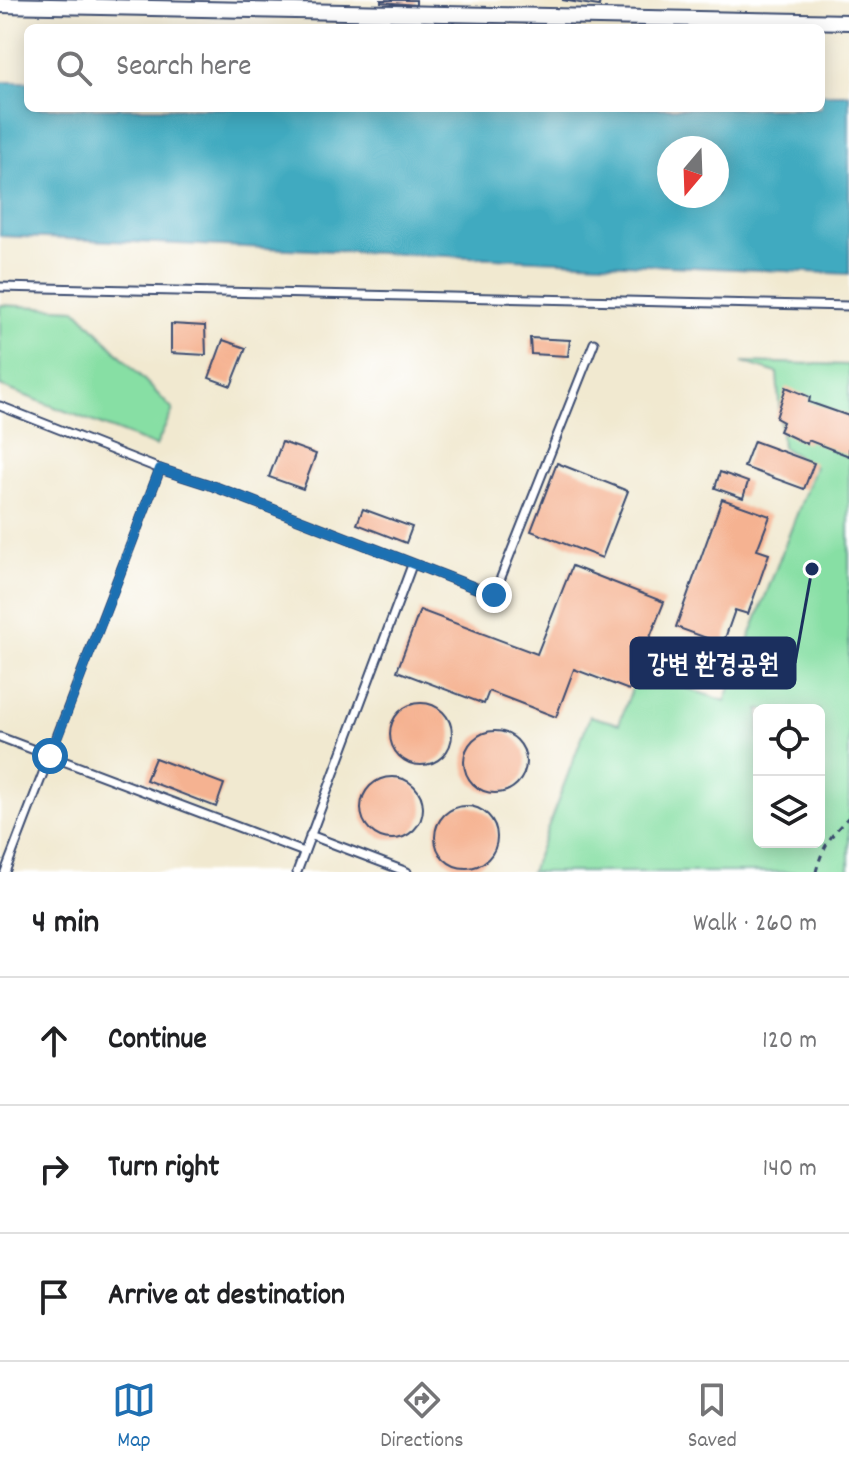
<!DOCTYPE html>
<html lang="en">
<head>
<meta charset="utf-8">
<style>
	body { margin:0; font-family:Dekko,"Poor Story",sans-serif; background:#f2f2f2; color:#202124 }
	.controls { position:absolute; right:24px; bottom:24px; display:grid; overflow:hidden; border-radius:12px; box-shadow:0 4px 20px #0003 }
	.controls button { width:72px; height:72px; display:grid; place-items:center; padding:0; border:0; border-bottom:2px solid #e0e0e0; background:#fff; color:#202124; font:40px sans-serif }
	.compass { position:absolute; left:657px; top:136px; width:72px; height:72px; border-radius:50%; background:#fff; box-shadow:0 4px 20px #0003; rotate:199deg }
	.stop { position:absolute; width:24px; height:24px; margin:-18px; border:6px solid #1f6fb2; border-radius:50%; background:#fff }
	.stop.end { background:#1f6fb2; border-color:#fff; box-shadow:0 2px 8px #0008 }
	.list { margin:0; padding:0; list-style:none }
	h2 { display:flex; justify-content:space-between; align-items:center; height:104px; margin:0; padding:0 32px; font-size:34px }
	h2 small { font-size:26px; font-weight:400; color:#757577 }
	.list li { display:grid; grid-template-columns:52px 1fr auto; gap:24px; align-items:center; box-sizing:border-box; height:128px; padding:0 32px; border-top:2px solid #e0e0e0 }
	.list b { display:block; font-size:30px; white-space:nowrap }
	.list em { font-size:26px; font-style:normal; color:#757577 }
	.icon { flex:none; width:44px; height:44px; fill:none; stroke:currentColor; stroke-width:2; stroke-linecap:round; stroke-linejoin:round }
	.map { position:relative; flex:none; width:849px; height:872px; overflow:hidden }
	.search { position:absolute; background:#fff; box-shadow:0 4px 20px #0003; left:24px; right:24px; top:24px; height:88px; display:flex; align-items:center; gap:20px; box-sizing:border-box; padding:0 28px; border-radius:12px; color:#757577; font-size:30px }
	.sheet { height:488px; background:#fff }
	nav { display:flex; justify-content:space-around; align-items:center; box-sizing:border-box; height:112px; border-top:2px solid #e0e0e0; background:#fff; font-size:22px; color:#757577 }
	nav a { display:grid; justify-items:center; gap:4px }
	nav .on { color:#1f6fb2 }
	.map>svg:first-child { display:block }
</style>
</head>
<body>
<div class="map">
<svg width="849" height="872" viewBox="0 0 849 872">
	<rect width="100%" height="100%" fill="#fff"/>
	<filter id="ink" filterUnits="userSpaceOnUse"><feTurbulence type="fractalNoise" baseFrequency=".0125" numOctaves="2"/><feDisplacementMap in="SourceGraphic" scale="16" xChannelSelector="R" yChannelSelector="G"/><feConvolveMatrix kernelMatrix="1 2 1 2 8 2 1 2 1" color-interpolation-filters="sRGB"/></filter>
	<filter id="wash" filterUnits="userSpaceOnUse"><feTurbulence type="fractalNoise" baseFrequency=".006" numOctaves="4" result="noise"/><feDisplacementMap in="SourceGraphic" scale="32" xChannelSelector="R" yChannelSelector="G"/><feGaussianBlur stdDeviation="1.8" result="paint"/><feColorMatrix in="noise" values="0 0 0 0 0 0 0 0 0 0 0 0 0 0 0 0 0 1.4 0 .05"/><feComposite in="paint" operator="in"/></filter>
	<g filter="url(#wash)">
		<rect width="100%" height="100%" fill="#f1e9d0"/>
		<g fill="#87dfa4" stroke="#518781" stroke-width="2" fill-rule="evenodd">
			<path d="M0 305 76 309 173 410 156 446 0 386Z"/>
			<path d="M742 362 849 365V872H531L590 716 619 724 638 672 725 701 815 467 782 447 777 373ZM759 710H819V842H759Z"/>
		</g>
		<path fill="#40aac0" stroke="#2e6c8f" stroke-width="2" fill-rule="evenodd" d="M0 82H28V108H821V94H849V274L0 236ZM669 148H717V196H669Z"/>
		<g id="blocks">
			<g fill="#f5b291">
				<path d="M381 0H416V5L381 2Z"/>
				<path d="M562 0H600L599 6Z"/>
				<path d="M171 324 205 326 206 355 171 353Z"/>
				<path d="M530 338 570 340 568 356 531 354Z"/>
				<path d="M223 340 246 348 231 386 209 378Z"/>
				<path d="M786 387 810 397 809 402 849 416V456L808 440 807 444 779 431 783 422 776 418Z"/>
				<path d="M754 441 814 463 804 489 744 467Z"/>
				<path d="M282 442 316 454 303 489 269 477Z"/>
				<path d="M557 463 628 491 602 558 531 531Z"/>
				<path d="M720 472 748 482 743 498 715 488Z"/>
				<path d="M722 499 770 516 757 550 769 554 748 614 735 610 723 644 676 627Z"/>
				<path d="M363 509 412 527 406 543 357 524Z"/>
				<path d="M572 566 664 602 629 690 574 669 556 717 489 691 484 704 397 671 420 610 537 654Z"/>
				<circle cx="421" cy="734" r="31"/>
				<circle cx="495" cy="762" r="31"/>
				<path d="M155 758 224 784 216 807 146 780Z"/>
				<circle cx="392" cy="808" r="31"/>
				<circle cx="466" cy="837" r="31"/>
			</g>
		</g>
	</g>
	<g filter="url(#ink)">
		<use href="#blocks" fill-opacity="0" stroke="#3b4b6f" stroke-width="2"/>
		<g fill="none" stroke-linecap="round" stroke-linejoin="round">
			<g stroke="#3b4b6f" stroke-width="11">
				<g id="service">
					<path d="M0 287 849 306"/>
					<path d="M0 406 160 469 213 486 494 595 594 343"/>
					<path d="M0 737 304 852"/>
					<path d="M310 835 407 872"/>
					<path d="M5 872 160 469"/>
					<path d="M297 872 412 565"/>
				</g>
			</g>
			<g stroke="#3b4b6f" stroke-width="18">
				<path id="minor" d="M0 5 849 22"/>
			</g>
			<path stroke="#3b4b6f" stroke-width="3" stroke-dasharray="6 6" stroke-linecap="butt" d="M816 872C822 848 831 834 849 817"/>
			<use href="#service" stroke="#fff" stroke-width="7"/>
			<use href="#minor" stroke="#fff" stroke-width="14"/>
		</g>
	</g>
	<g fill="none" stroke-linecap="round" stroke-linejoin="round" filter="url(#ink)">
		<path stroke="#1f6fb2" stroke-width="10" d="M50 756 160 469 213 486 494 595"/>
	</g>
	<path fill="none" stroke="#1b2f5e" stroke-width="3" d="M812 569L795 663"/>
	<circle fill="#1b2f5e" stroke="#fff" stroke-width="3" cx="812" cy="569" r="8"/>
	<rect fill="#1b2f5e" stroke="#1b2f5e" stroke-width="3" x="631" y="638" width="164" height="50" rx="8"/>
	<g font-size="26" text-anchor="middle" font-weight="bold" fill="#fff">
		<text x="713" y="672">강변 환경공원</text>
	</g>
</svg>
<div class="controls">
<button><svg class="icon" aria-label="locate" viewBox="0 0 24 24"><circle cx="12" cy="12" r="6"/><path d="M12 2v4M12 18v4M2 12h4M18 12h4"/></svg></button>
<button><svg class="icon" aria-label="layers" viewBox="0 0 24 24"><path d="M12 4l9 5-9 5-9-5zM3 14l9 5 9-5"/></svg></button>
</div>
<svg class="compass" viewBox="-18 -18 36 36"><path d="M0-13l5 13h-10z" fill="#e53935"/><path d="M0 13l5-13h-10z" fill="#757577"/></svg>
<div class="stop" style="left:50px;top:756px"></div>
<div class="stop end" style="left:494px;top:595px"></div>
<div class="search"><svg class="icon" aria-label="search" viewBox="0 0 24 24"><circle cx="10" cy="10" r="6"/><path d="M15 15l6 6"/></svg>Search here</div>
</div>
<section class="sheet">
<h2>4 min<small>Walk · 260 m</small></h2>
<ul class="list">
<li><svg class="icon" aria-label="ahead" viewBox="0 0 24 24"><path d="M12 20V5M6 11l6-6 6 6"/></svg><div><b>Continue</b></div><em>120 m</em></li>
<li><svg class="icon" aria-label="right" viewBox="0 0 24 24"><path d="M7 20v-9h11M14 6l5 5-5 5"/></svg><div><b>Turn right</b></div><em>140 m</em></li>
<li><svg class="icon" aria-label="arrive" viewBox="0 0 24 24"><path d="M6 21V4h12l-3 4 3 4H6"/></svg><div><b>Arrive at destination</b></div></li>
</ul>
</section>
<nav>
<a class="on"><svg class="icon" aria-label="map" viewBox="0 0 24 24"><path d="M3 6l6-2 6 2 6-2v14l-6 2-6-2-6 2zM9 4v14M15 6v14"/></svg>Map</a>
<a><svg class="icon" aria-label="directions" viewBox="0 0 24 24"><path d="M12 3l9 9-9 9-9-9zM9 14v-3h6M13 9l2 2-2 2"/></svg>Directions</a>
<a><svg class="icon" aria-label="saved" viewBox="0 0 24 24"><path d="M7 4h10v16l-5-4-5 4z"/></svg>Saved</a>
</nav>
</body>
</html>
